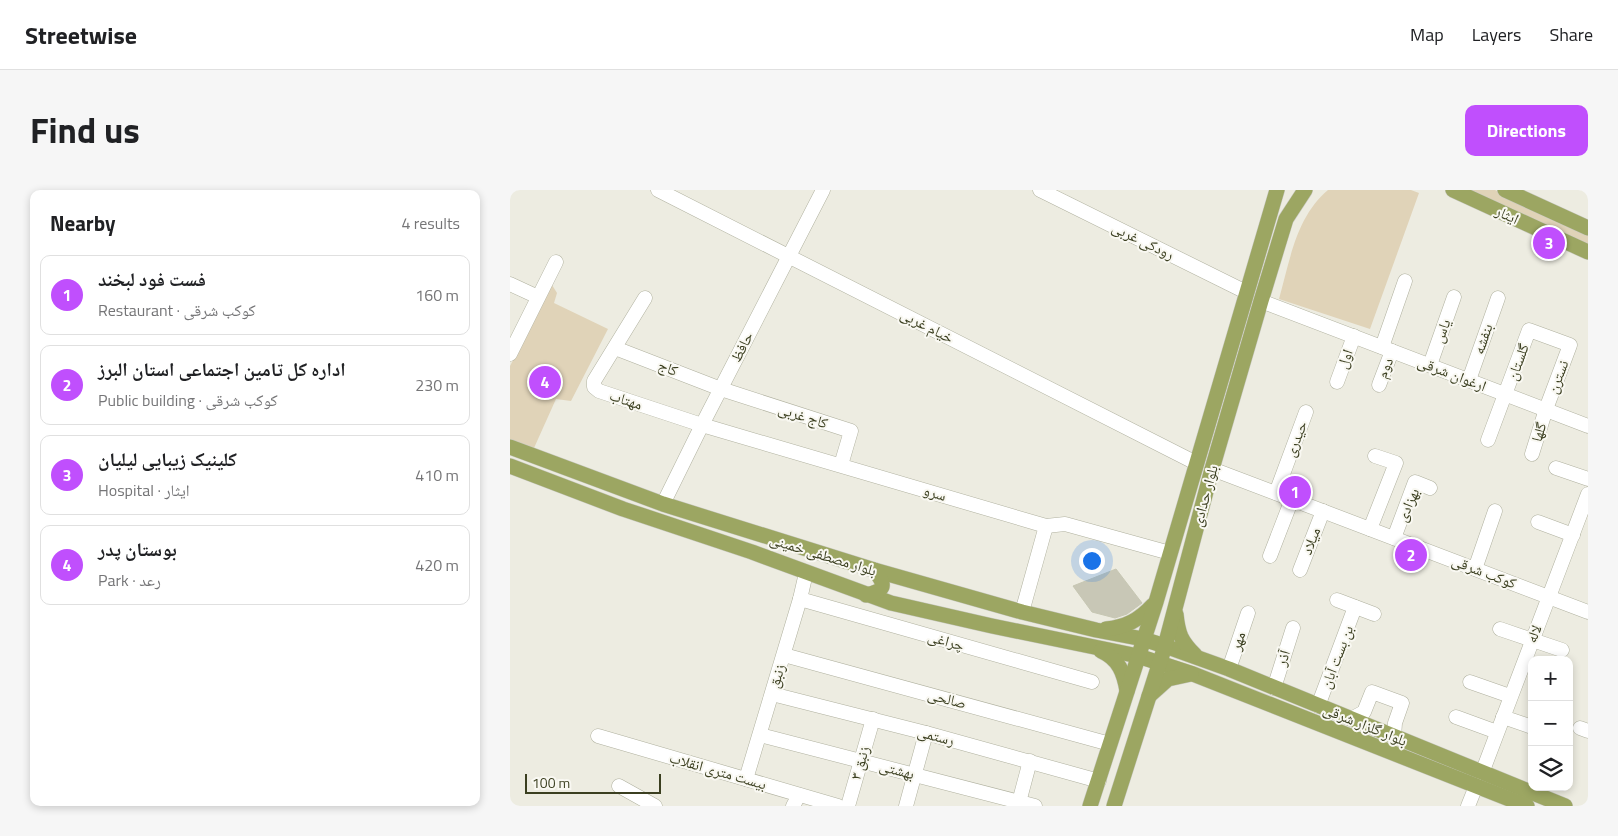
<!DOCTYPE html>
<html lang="en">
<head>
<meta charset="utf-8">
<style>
	body { margin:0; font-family:"Titillium Web","Noto Naskh Arabic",sans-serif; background:#f6f6f6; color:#202124 }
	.controls { position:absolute; right:15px; bottom:15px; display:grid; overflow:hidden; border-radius:10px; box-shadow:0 2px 8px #0003 }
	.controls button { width:45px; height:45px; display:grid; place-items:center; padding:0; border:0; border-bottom:1px solid #e0e0e0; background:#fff; color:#202124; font:25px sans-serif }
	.scale { position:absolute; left:15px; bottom:12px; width:136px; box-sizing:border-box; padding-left:5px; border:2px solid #3b3f20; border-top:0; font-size:14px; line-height:18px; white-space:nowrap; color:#3b3f20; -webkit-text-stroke:4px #f9f8f2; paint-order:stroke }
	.you { position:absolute; left:581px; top:370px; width:18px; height:18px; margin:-12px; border:4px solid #fff; border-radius:50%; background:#1a73e8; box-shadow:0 0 0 8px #1a73e833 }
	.badge { display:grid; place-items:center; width:32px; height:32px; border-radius:50%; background:#c04ffd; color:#fff; font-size:16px; font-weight:700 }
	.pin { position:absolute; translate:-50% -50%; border:2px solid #fff; box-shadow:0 1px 5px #0006 }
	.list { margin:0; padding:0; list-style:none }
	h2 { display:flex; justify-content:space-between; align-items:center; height:65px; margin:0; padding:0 20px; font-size:21px }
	h2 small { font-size:16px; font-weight:400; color:#757577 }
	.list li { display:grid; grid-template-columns:32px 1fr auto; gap:15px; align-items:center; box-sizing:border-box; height:80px; margin:0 10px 10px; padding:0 10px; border:1px solid #e0e0e0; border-radius:10px }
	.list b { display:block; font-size:19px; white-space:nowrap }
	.list p { margin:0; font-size:16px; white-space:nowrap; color:#757577 }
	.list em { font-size:16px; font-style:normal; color:#757577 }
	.icon { flex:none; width:28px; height:28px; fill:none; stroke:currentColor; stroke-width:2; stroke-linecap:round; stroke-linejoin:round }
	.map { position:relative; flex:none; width:1078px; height:616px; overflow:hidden; border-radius:10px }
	header { display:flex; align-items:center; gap:30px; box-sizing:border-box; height:70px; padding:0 25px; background:#fff; border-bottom:1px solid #e0e0e0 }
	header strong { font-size:24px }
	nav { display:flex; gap:28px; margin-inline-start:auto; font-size:18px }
	.intro { display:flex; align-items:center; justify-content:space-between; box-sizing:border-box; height:120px; padding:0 30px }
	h1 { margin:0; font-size:35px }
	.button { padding:12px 22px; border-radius:10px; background:#c04ffd; color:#fff; font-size:18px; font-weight:700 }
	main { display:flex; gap:30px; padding:0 30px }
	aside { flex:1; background:#fff; border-radius:10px; box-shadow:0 2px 8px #0003 }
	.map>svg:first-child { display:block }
</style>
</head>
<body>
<header>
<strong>Streetwise</strong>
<nav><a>Map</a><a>Layers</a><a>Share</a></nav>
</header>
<div class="intro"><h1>Find us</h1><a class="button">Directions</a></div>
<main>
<aside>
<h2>Nearby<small>4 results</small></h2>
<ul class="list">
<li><span class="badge">1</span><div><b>فست فود لبخند</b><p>Restaurant · کوکب شرقی</p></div><em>160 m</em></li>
<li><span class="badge">2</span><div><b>اداره کل تامین اجتماعی استان البرز</b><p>Public building · کوکب شرقی</p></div><em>230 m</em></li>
<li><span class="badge">3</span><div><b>کلینیک زیبایی لیلیان</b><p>Hospital · ایثار</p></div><em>410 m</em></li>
<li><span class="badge">4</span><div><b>بوستان پدر</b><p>Park · رعد</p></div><em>420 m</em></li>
</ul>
</aside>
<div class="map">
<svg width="1078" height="616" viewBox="0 0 1078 616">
	<rect width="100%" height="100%" fill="#edece1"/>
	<g fill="#e0d3b8">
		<path d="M818 0H901L909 3 860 139 769 109C780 70 786 27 818 0Z"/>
		<path d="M955 0H985L1078 43V58Z"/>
		<path d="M42 95 47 103 44 113 98 139 61 211 46 209 24 258 0 249V176Z"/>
	</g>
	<path fill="#c8c7b6" stroke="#c7c7b3" d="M606 379 632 413 617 424 605 428 582 422 563 396Z"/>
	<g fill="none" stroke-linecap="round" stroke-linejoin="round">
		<g stroke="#b0b19f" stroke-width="15">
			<g id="minor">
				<path d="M148 0 686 273"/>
				<path d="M530 0 736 102"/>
				<path d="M0 94 28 107"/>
				<path d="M135 108 84 191V197L89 201 192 235 536 336 555 334 660 363"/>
				<path d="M751 111 1078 236"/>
				<path d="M872 157 895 91"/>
				<path d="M105 158 211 199 341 241 331 275"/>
				<path d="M0 164 46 72"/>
				<path d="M920 175 944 107"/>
				<path d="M959 190 988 108"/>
				<path d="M827 192 844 146"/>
				<path d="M869 195 882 161"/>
				<path d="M978 250 1019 140 1060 155 1036 219 1022 264"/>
				<path d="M1046 278 1078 289"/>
				<path d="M702 279 1078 422"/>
				<path d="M766 303 796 222"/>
				<path d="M153 314 192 235 313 0"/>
				<path d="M1028 332 1063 345"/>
				<path d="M860 339 886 273 865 266"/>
				<path d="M884 348 905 292 920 298"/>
				<path d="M760 366 782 309"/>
				<path d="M965 379 985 321"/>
				<path d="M790 380 813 321"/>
				<path d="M290 409 582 492"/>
				<path d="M827 410 864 424"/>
				<path d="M512 422 536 336"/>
				<path d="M990 439 1052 460"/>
				<path d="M274 465 600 554"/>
				<path d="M719 479 738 423"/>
				<path d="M960 492 1000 506"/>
				<path d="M764 498 783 438"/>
				<path d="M262 504 416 543 589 591"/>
				<path d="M808 516 845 417"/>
				<path d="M946 527 987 542"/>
				<path d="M993 527 1022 537"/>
				<path d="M841 529 854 522 862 502 892 513 885 533 884 547"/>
				<path d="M1070 538 1078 541"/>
				<path d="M250 545 525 616"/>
				<path d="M88 546 328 616"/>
				<path d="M972 583 1078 304"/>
				<path d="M236 589 290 409 296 383"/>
				<path d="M109 596 145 616"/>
				<path d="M283 616 289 605"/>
				<path d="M338 616 363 529"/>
				<path d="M396 616 416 543"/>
				<path d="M508 616 520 571"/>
				<path d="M958 616 966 596"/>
			</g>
		</g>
		<g stroke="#c8c9c1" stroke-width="16">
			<g id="major">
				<path d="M943 0 1078 62"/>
				<path d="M995 0 1078 38"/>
				<path d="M0 257 153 314 364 380 512 422 586 440 633 449 655 456 719 479 1055 616"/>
				<path d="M0 276 113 319 242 362 381 413 482 436 628 466 683 484 1017 616"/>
				<path d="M356 405C375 401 377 395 364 380"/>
				<path d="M666 424C668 444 671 451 685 465"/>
				<path d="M596 439C616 437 629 430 643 415"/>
				<path d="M591 461C609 469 614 483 617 501"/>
				<path d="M639 506 658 489 681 484"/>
				<path d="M580 616 646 412 767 0"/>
				<path d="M604 616 655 456 702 279 751 111 776 29 795 0"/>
			</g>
		</g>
		<use href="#minor" stroke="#fff" stroke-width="14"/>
		<use href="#major" stroke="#9ca662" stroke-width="15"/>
	</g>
	<g text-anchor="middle" stroke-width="4" stroke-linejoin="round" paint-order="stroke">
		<g font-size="15" fill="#3b3f20" stroke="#f9f8f2">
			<text transform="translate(997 25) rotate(25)" y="5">ایثار</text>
			<text transform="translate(633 51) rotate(26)" y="5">رودکی غربی</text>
			<text transform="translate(417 136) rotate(27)" y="5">خیام غربی</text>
			<text transform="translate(932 141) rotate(-70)" y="5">یاس</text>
			<text transform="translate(973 149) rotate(-71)" y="5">بنفشه</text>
			<text transform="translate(232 157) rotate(-63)" y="5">حافظ</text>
			<text transform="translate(835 169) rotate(-70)" y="5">اول</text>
			<text transform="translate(1008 172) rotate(-70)" y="5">گلستان</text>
			<text transform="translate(158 178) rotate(21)" y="5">کاج</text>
			<text transform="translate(875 178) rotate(-69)" y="5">دوم</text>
			<text transform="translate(942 184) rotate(21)" y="5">ارغوان شرقی</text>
			<text transform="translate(1048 187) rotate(-69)" y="5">نسترن</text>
			<text transform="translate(116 210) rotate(18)" y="5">مهتاب</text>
			<text transform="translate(293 226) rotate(18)" y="5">کاج غربی</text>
			<text transform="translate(1029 242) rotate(-73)" y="5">گلها</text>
			<text transform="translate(786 249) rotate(-69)" y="5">حیدری</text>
			<text transform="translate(425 303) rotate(17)" y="5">سرو</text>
			<text transform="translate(695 306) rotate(-75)" y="5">بلوار حدادی</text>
			<text transform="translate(898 315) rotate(-66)" y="5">بهزادی</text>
			<text transform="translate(801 351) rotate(-69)" y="5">میلاد</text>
			<text transform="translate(313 365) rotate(17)" y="5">بلوار مصطفی خمینی</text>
			<text transform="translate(974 382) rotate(21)" y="5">کوکب شرقی</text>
			<text transform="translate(1024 444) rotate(-68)" y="5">لاله</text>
			<text transform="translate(436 451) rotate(16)" y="5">چراغی</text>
			<text transform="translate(728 451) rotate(-72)" y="5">مهر</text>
			<text transform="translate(827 467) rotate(-69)" y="5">بن بست آبان</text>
			<text transform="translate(773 468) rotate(-72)" y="5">آذر</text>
			<text transform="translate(267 486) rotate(-73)" y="5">زنبق</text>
			<text transform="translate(437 509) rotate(15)" y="5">صالحی</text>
			<text transform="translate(855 535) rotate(22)" y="5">بلوار گلزار شرقی</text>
			<text transform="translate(426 546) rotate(15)" y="5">رستمی</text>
			<text transform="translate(350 573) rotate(-74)" y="5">زنبق ۳</text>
			<text transform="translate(387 580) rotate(15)" y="5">بهشتی</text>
			<text transform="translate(208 581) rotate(16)" y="5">بیست متری انقلاب</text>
		</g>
	</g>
</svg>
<div class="controls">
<button>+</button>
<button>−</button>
<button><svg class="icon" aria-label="layers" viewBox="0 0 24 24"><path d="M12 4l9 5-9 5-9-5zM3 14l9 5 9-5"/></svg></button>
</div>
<div class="scale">100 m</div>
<div class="you"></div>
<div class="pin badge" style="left:785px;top:302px">1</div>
<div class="pin badge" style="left:901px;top:365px">2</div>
<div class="pin badge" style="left:1039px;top:53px">3</div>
<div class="pin badge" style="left:35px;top:192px">4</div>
</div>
</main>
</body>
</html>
